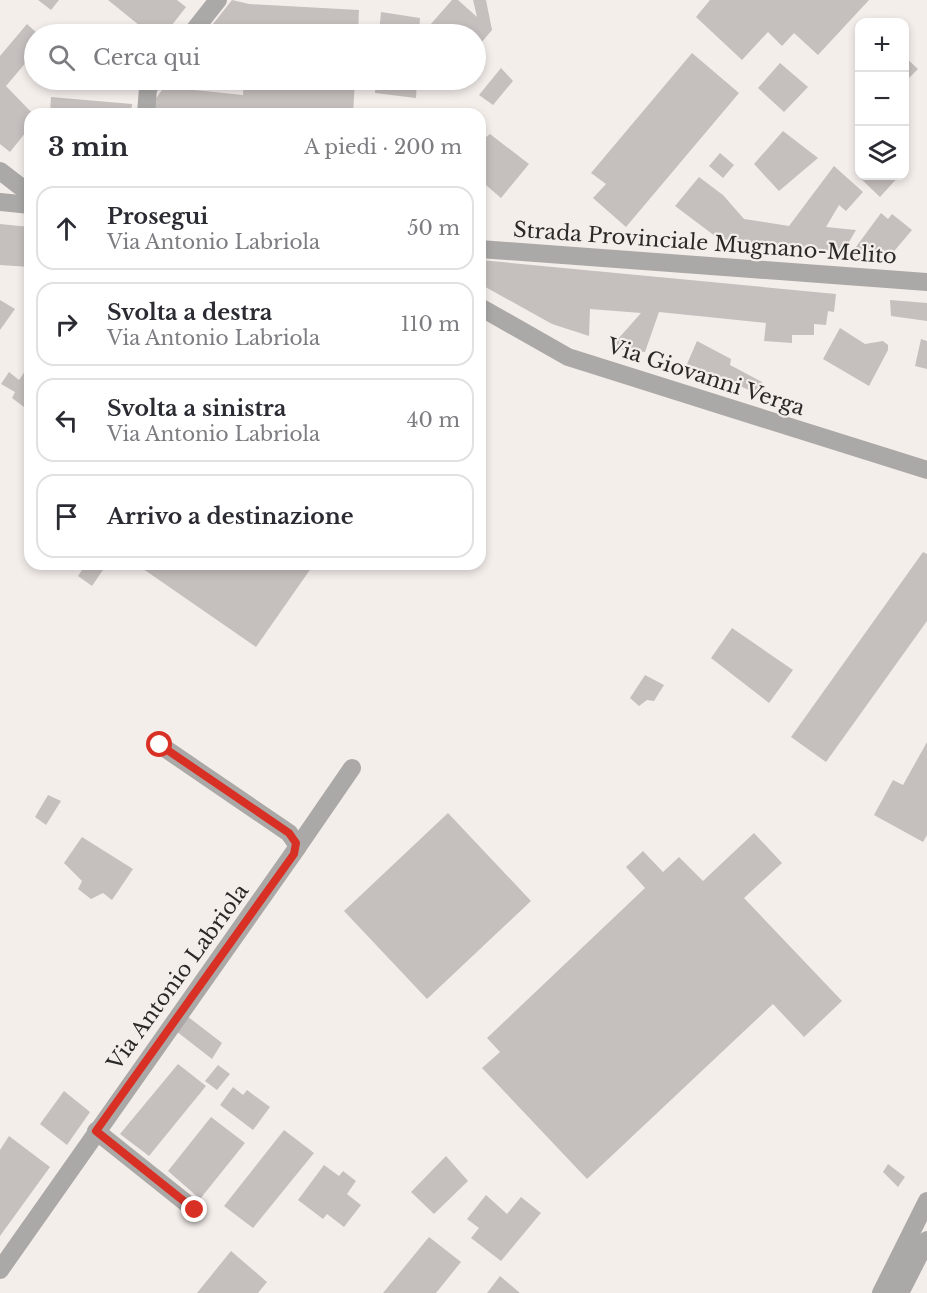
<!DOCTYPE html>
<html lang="it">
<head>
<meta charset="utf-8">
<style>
	body { margin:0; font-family:"Libre Baskerville",serif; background:#f7f7f7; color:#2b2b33 }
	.controls { position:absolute; right:18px; top:18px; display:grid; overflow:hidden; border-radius:12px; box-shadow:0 3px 9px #0003 }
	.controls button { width:54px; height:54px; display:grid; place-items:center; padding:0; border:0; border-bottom:2px solid #e1e1e2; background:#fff; color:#2b2b33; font:30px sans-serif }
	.stop { position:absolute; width:18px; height:18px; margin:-14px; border:4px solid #d93025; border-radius:50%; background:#fff }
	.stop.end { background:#d93025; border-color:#fff; box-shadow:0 2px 6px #0008 }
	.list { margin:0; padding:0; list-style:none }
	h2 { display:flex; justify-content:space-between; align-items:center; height:78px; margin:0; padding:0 24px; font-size:26px }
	h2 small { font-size:20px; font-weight:400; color:#7c7c81 }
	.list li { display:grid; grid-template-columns:39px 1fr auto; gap:18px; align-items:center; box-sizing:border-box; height:84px; margin:0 12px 12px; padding:0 12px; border:2px solid #e1e1e2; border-radius:18px }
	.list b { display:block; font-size:22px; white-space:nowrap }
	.list p { margin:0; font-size:20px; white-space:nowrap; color:#7c7c81 }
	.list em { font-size:20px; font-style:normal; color:#7c7c81 }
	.icon { flex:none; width:33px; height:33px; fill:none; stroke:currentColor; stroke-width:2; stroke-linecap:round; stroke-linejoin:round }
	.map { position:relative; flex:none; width:927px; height:1293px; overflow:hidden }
	.search { position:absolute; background:#fff; box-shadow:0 3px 9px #0003; left:24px; top:24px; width:462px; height:66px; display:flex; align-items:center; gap:15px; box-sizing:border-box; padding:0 21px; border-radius:33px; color:#7c7c81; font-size:22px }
	.panel { position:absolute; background:#fff; box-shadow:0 3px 9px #0003; left:24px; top:108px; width:462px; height:462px; border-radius:18px }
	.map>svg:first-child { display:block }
</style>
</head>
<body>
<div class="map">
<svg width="927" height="1293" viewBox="0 0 927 1293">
	<rect width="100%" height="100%" fill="#f4eeeb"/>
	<g fill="#c5bfbe">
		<path d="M38 0H59L51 10Z"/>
		<path d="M108 0H177L186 7 165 34H150Z"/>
		<path d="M232 0 249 4 359 10 358 34H205Z"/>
		<path d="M452 0H458L477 17 473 0H486L492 30 476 49V34H440L430 25Z"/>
		<path d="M710 0H869L818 55 794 33 782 46 768 32 742 60 696 17Z"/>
		<path d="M381 12 420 18 419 34H379Z"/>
		<path d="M27 24 38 34H34V53L6 86 33 114H30V127L10 152 0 144V56Z"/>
		<path d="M692 53 739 93 626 227 593 198 606 184 591 173Z"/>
		<path d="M904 56 918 69 904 83Z"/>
		<path d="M780 63 808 87 784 112 758 88Z"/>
		<path d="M501 68 513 81 493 105 479 95Z"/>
		<path d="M169 80H189L185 89 243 95 244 80H355L353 114H151L152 104Z"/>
		<path d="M376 80H417L416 98 375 93Z"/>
		<path d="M51 97 132 104 131 114H50Z"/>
		<path d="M783 131 818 158 779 191 754 164Z"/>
		<path d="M490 134 529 164 501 198 480 180V135L485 138Z"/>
		<path d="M720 153 734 165 723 178 709 166Z"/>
		<path d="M834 166 863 192 846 211 839 205 826 227 856 230 843 252 719 239 675 206 699 177 723 195 744 219 789 226Z"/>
		<path d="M860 172V176H899L880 197 857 175Z"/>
		<path d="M881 213 888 219 892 214 912 230 890 256 853 251Z"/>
		<path d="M0 224 30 227V267L0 265Z"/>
		<path d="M480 260 836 294 834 312 828 311 826 325 814 324V335H792V343L764 341 766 323 659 312 645 352 610 348 641 313 590 309 589 336 552 324 480 284Z"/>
		<path d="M0 300 15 309 0 330Z"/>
		<path d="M890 300 927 303V321L891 316Z"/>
		<path d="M840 328 865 344 883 341 888 345V350L869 386 823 359Z"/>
		<path d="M921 339 927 341V369L915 366Z"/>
		<path d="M697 341 731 359 730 365 762 382 754 392 687 364Z"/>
		<path d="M30 349V406L28 410 12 398 15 392 1 384 9 372 19 380 30 364 24 360Z"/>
		<path d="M923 552 927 554V621L826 762 791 737Z"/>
		<path d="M86 564H107L92 586 78 576Z"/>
		<path d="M136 564H314L256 647Z"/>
		<path d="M732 628 793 670 769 703 711 658Z"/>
		<path d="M645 675 664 685 654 701 647 700 639 706 630 698Z"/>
		<path d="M927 742V835L923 842 874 815 893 780 903 785Z"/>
		<path d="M48 795 61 801 46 825 35 817Z"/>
		<path d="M448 813 531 901 427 999 344 911Z"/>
		<path d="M754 833 782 863 744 898 842 1001 804 1037 773 1004 587 1179 482 1068 500 1052 487 1038 645 888 626 867 643 851 663 872 679 857 703 881Z"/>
		<path d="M82 837 133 869 112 900 103 893 91 899 78 889 82 881 64 863Z"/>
		<path d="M187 1016 222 1043 212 1059 176 1031Z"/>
		<path d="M178 1064 206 1086 149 1156 120 1134Z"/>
		<path d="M218 1065 230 1074 217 1090 205 1081Z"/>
		<path d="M233 1087 243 1095 247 1090 270 1107 253 1130 220 1105Z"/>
		<path d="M64 1091 90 1112 67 1145 40 1124Z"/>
		<path d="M211 1117 245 1143 200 1199 168 1171Z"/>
		<path d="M284 1130 314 1153 253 1228 224 1206Z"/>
		<path d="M9 1136 50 1167 0 1236V1150Z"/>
		<path d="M446 1156 468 1181 434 1214 411 1192Z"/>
		<path d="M888 1164 905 1177 898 1187 883 1172Z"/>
		<path d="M324 1165 339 1176 343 1171 356 1181 347 1194 361 1205 344 1227 327 1214 323 1219 298 1200Z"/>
		<path d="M486 1195 507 1214 521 1197 541 1213 501 1261 471 1238 479 1228 467 1219Z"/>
		<path d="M429 1237 461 1262 436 1293H383Z"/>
		<path d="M231 1251 267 1282 258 1293H197Z"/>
		<path d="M500 1276 520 1293H487Z"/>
	</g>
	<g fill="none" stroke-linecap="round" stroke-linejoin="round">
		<g stroke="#aba9a7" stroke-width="18">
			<path d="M191 34 218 0"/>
			<path d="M146 114 148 88 155 80"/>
			<path d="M0 171 30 194"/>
			<path d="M0 202 30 205"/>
			<path d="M480 249 927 282"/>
			<path d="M480 307 568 357 927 470"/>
			<path d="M297 848 352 768"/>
			<path d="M96 1131 195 1210"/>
			<path d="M0 1270 297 848 296 843 289 833 160 745"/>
			<path d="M881 1293 927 1201"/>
			<path d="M900 1293 927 1240"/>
		</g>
	</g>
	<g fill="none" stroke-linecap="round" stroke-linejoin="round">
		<path stroke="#d93025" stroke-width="8" d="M160 745 289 833 296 843 294 854 96 1131 195 1210"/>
	</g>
	<g text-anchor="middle" stroke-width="4.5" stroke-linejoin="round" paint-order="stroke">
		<g font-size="21" fill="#2b2928" stroke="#f4eeeb">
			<text transform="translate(705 243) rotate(4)" y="7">Strada Provinciale Mugnano-Melito</text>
			<text transform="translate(706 377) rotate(18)" y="7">Via Giovanni Verga</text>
			<text transform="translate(178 977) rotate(-54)" y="7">Via Antonio Labriola</text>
		</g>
	</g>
</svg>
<div class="controls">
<button>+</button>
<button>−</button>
<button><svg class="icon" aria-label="layers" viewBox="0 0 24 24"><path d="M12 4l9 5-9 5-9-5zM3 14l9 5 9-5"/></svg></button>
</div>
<div class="stop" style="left:160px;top:745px"></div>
<div class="stop end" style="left:195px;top:1210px"></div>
<div class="search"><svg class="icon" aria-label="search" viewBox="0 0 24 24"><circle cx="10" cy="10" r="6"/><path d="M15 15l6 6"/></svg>Cerca qui</div>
<section class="panel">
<h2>3 min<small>A piedi · 200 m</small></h2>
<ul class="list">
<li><svg class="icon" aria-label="ahead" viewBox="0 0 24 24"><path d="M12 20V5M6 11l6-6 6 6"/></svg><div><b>Prosegui</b><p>Via Antonio Labriola</p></div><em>50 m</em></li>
<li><svg class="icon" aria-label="right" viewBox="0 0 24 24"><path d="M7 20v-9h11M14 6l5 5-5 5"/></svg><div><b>Svolta a destra</b><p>Via Antonio Labriola</p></div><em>110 m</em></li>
<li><svg class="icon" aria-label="left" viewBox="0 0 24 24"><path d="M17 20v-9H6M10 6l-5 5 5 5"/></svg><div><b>Svolta a sinistra</b><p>Via Antonio Labriola</p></div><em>40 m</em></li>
<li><svg class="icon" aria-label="arrive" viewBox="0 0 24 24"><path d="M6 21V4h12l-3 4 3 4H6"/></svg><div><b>Arrivo a destinazione</b></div></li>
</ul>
</section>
</div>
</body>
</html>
